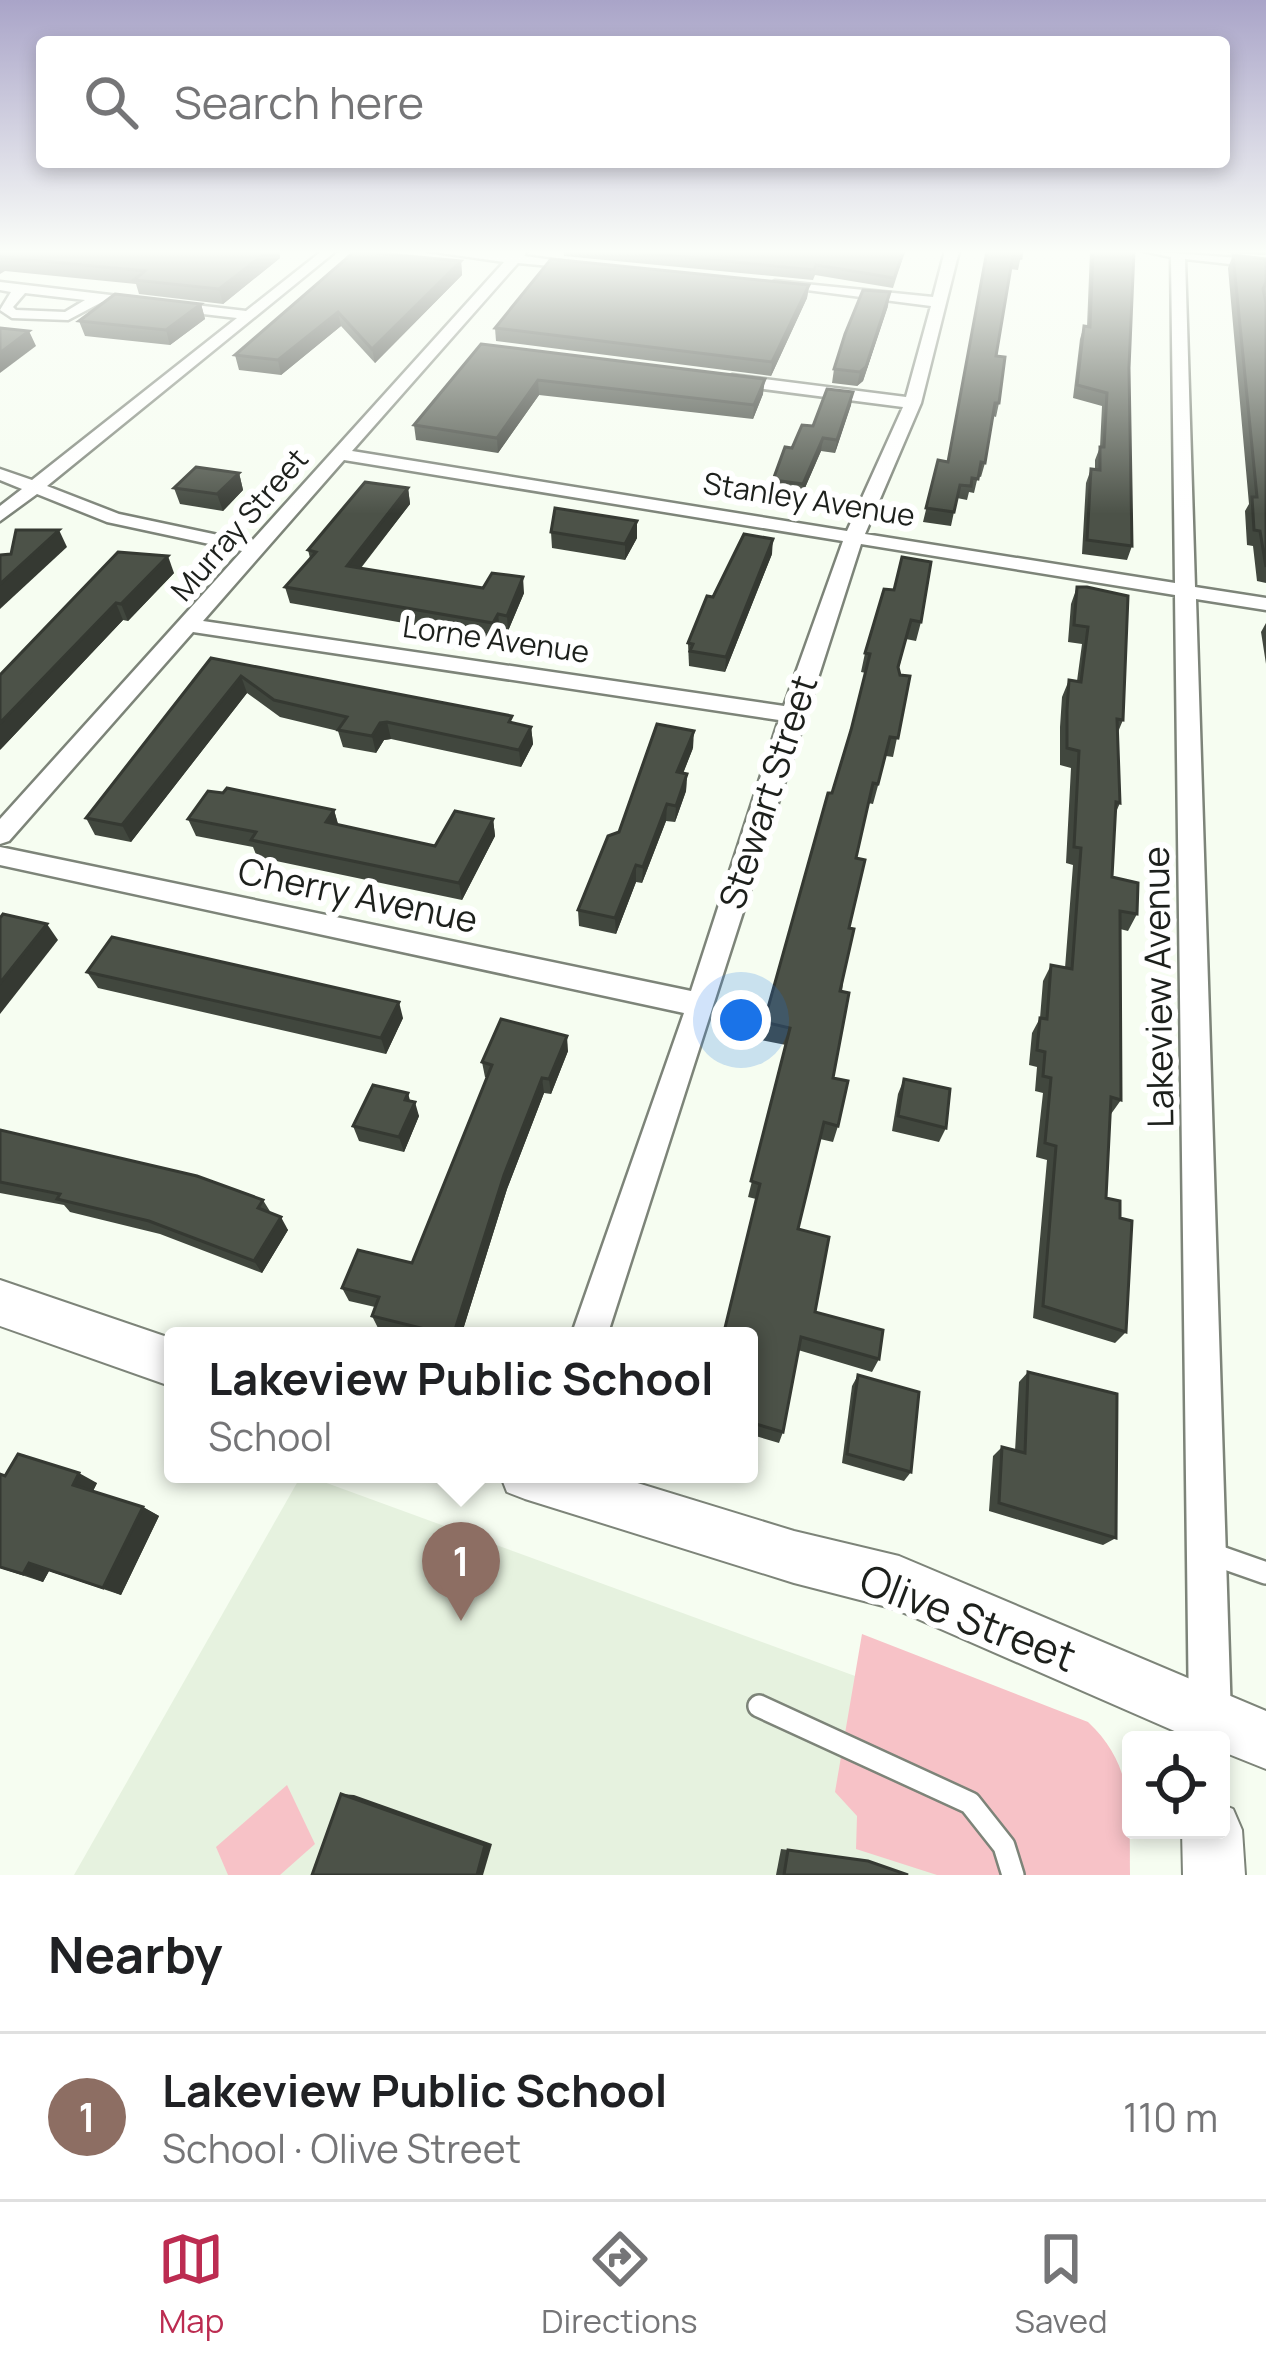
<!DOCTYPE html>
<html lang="en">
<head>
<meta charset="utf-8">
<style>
	body { margin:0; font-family:Manrope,sans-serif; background:#f6f6f6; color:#202124 }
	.controls { position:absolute; right:36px; bottom:36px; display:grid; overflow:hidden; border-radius:12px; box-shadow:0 6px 18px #0003 }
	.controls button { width:108px; height:108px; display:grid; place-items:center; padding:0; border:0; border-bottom:3px solid #e0e0e0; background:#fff; color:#202124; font:60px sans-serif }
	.you { position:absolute; left:741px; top:1020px; width:42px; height:42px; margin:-30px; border:9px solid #fff; border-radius:50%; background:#1a73e8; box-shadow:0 0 0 18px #1a73e833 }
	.badge { display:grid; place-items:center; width:78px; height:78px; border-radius:50%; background:#bc2c51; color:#fff; font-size:39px; font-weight:700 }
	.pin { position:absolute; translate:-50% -99px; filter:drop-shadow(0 3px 6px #0008) }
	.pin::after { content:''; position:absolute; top:63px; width:42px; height:36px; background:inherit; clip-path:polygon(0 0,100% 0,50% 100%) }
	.popup { position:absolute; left:164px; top:1327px; width:594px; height:156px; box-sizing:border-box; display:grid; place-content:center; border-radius:12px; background:#fff; filter:drop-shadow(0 3px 9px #0005); font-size:39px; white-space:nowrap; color:#757577 }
	.popup b { font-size:45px; color:#202124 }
	.popup::after { content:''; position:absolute; left:50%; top:100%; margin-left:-24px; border:24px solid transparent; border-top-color:#fff }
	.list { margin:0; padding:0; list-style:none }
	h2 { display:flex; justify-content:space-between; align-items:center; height:156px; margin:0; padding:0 48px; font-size:51px }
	h2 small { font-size:39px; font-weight:400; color:#757577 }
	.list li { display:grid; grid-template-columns:78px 1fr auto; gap:36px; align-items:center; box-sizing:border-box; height:168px; padding:0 48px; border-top:3px solid #e0e0e0 }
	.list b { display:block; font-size:45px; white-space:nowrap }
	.list p { margin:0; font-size:39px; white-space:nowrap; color:#757577 }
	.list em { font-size:39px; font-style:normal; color:#757577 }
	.icon { flex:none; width:66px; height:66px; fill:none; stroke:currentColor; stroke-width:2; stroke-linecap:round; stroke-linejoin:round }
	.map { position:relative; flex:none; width:1266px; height:1875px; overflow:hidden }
	.search { position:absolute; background:#fff; box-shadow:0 6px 18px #0003; left:36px; right:36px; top:36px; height:132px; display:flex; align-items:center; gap:30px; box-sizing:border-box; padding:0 42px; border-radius:12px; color:#757577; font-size:45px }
	.sheet { height:324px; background:#fff }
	nav { display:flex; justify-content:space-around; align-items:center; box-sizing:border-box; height:168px; border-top:3px solid #e0e0e0; background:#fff; font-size:33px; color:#757577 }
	nav a { display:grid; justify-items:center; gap:6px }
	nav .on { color:#bc2c51 }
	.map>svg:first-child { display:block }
</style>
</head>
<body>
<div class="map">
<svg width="1266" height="1875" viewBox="0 0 1266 1875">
	<rect width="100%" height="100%" fill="#f6fdf1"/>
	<path fill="#e6f2df" d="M302 1474 1104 1767 1100 1875H74Z"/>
	<g fill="#f7c2c7">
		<path d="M862 1634 1088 1722C1136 1767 1129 1814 1130 1875H937L856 1849 857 1816 835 1792Z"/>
		<path d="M287 1785 315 1844 280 1875H228L216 1847Z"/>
	</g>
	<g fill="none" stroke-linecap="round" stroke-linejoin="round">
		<g stroke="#7d8479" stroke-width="26">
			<g id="lane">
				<path d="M1209 1553 1266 1573"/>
				<path d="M759 1706 970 1803 1004 1846 1013 1875"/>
			</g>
		</g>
		<g stroke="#7d8479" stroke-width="5">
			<path id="street" d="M322 251H336L47 486 119 514 251 542 504 262 428 251H527L524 256 589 265 582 269 518 263 352 451 847 531 903 407 732 385 724 380 732 375 906 397 931 306 768 285 775 281 933 297 945 251H959L921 403 865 534 1175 583 1171 257 1143 251 1266 260V268L1185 259 1195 587 1266 598V610L1196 599 1231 1718 1225 1733 1210 1739 1195 1733 1189 1718 1175 595 861 544 607 1336H571L684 1013 0 865V847L691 991 779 720 193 632 9 841 0 844V819L242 551 107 522 37 494 0 521V506L22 489 0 480V469L32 480 237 318 102 302 68 320 12 318 0 310 11 292 0 290V282L246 311ZM25 293 85 300 65 312 16 310 13 307ZM344 460 843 541 784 706 203 621Z"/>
		</g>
		<g stroke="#7d8479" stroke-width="4">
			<g id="secondary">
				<path d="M0 1280 173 1339V1387L0 1326Z"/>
				<path d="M500 1474H608L794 1531 899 1556 1266 1711V1769L1221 1751V1740H1195L895 1609 794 1583 525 1499 507 1492Z"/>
				<path d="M1221 1804 1233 1809 1242 1830 1245 1875H1183L1182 1830H1221Z"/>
			</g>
		</g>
		<use href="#lane" stroke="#fff" stroke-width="21"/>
		<use href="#street" fill="#fff" fill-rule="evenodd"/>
		<use href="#secondary" fill="#fff" fill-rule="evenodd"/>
	</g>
	<g fill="#41473e">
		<path d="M0 251H279L280 258 223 304 139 294 136 284 5 271 0 274Z"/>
		<path d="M564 251H905L893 288 815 275 813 280 564 256Z"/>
		<path d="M986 251H1022L1018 270 1010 269 996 356 999 403 996 417 993 416 985 463 981 477 978 476 974 493 969 492 967 500 957 498 951 526 923 522 938 460 948 462Z"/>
		<path d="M1090 251H1134L1129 368 1132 546 1127 560 1082 554 1086 483 1091 469 1095 470V460L1100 447 1102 406 1073 398 1080 339 1084 326 1087 327Z"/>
		<path d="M1228 251H1266V255L1228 253Z"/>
		<path d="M1233 255 1266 259V295H1264L1266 303V583L1257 581 1253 546 1247 545 1245 511 1249 504 1228 268Z"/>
		<path d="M461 261 462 275 375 363 341 326 281 375 239 370 235 355Z"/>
		<path d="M809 285 807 298 771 376 496 341 495 328Z"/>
		<path d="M201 304 205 319 170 345 85 336 79 321Z"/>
		<path d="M888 306 863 381 857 386 832 383 834 369Z"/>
		<path d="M481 344 763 394 753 419 539 395 498 453 416 440 414 425Z"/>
		<path d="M853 392 851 405 835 453 821 451 801 497 772 493 773 480 792 448 813 426Z"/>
		<path d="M239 473 243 490 223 511 180 504 174 488Z"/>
		<path d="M408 488 410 504 361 568 483 588 524 593 508 631 500 630 495 639 290 603 285 587 310 558 308 550Z"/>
		<path d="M637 521V538L625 560 552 548 551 532Z"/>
		<path d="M118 552 174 573 128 621 123 620 0 750Z"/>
		<path d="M772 554 725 672 689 666 688 643 713 597Z"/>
		<path d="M1077 587 1123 720 1118 732 1120 803 1116 812 1112 877 1137 914 1128 931 1120 929 1121 1100 1111 1114 1106 1198 1120 1218 1126 1332 1115 1343 1033 1318 1047 1160 1036 1157 1043 1093 1035 1091 1037 1067 1029 1065 1032 1033 1040 1018 1043 981 1051 965 1065 968 1073 865 1066 863 1071 768 1060 765V727L1062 697 1069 680 1077 681 1082 644 1068 642 1071 604Z"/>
		<path d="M884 589 921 622 916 641 906 639 899 668 900 675 910 676 893 757 886 756 873 804 868 803 856 858 833 1078 838 1126 833 1142 820 1139 798 1229 815 1312 879 1359 872 1372 798 1350 783 1432 779 1443 749 1434V1336L756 1199 748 1197 786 1045 761 1040 764 1022 851 730 866 673 861 672 865 653Z"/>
		<path d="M1266 623V664L1261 632Z"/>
		<path d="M211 658 531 727 533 744 521 767 391 739 384 740 376 753 343 747 338 731 280 717 247 693 131 842 95 835 86 818Z"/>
		<path d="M693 748 683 773 687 774 686 791 675 822 666 821 642 883 636 882 616 934 579 926 578 910Z"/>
		<path d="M334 810 338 825 435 846 493 819 495 836 462 900 257 857 253 847 196 836 188 819Z"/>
		<path d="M87 972 403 1018 386 1054 98 988Z"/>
		<path d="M568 1051 551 1094 544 1093 507 1189 461 1336H408L378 1328 372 1316 375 1307 349 1301 342 1288 412 1263 487 1078 485 1077 482 1062Z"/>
		<path d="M904 1079 946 1128 939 1142 892 1131 898 1094Z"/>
		<path d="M410 1101 419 1116 404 1152 359 1141 353 1126Z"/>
		<path d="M0 1130 263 1200 271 1213 288 1230 262 1273 160 1234 70 1212 64 1205 0 1193Z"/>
		<path d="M1028 1372 1116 1538 1103 1545 989 1511 993 1456 1002 1447 1015 1451 1019 1382Z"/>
		<path d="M858 1375 911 1472 904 1481 842 1463 852 1386Z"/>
		<path d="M0 1474 97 1483 93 1491 143 1507 159 1516 121 1595 49 1571 43 1582 0 1568Z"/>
		<path d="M781 1849 857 1859 908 1875H776Z"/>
	</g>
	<g fill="#353932">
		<path d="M268 251H279L280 258 223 304 219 289Z"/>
		<path d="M461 261 462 275 375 363 372 349Z"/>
		<path d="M809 285 807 298 771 376 772 362Z"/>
		<path d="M890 292 888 306 863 381 857 386 860 372Z"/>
		<path d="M201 304 205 319 170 345 166 330Z"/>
		<path d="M338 312 341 326 281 375 278 360Z"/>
		<path d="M29 331 36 346 0 373V353Z"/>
		<path d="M765 379 763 394 753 419 754 405Z"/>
		<path d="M538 380 539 395 498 453 497 438Z"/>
		<path d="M853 392 851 405 835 453 837 440Z"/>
		<path d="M823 438 821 451 801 497 803 484Z"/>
		<path d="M239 473 243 490 223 511 217 494Z"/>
		<path d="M408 488 410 504 350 581 347 566Z"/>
		<path d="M637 521V538L625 560V544Z"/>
		<path d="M59 530 67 547 0 609V584Z"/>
		<path d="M773 539 772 554 725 672 726 657Z"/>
		<path d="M168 556 174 573 128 621 121 604Z"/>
		<path d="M523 577 524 593 508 631 507 616Z"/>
		<path d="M116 603 123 620 0 750V723Z"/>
		<path d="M498 614 500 630 495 639 493 623Z"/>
		<path d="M241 676 247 693 131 842 122 825Z"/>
		<path d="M387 722 391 739 384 740 376 753 372 736 380 723Z"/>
		<path d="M531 727 533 744 521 767 519 750Z"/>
		<path d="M694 731 693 748 677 789V772Z"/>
		<path d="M687 774 686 791 675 822 676 806Z"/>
		<path d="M667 804 666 821 642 883 643 867Z"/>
		<path d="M334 810 339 827 326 822Z"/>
		<path d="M493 819 495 836 462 900 459 883Z"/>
		<path d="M636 865V882L616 934 615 918Z"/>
		<path d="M47 924 58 940 0 1014V983Z"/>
		<path d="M399 1002 403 1018 386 1054 381 1038Z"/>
		<path d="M567 1036 568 1051 551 1094 549 1079Z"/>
		<path d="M542 1078 544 1093 507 1189 461 1336H453L504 1175Z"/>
		<path d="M408 1093 412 1108 415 1102 419 1116 404 1152 399 1137Z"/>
		<path d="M281 1217 288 1230 262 1273 254 1261Z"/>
		<path d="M79 1473 97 1483 91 1495 73 1485Z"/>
		<path d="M143 1507 159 1516 121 1595 103 1588Z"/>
		<path d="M29 1563 49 1571 43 1582 23 1574Z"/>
		<path d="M341 1794 354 1795 492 1844 483 1875H477Z"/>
	</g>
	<g fill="#4c5248" stroke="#353932" stroke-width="3">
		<path d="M0 251H268L219 289 134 280 145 271 0 257Z"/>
		<path d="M355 251 461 261 372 349 338 312 278 360 235 355Z"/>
		<path d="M624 251H904L894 278 816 265 814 270Z"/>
		<path d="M987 251H1022L1021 258 1013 257 1012 261 996 356 1005 357 999 403H995L985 463 981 462 978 479 972 478 971 486 960 485 954 512 926 508 938 460 948 462Z"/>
		<path d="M1093 251H1134L1129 368 1132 546 1087 540 1091 469 1100 470V447H1104L1107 393 1077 385 1084 326 1090 327Z"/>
		<path d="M1233 255 1266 259V282L1263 289 1266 303V567L1260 531 1254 530 1252 497H1257Z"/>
		<path d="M551 259 809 285 772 362 495 328Z"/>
		<path d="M863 290 890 292 866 367 860 372 834 369 845 334Z"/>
		<path d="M115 294 201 304 166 330 79 321Z"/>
		<path d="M0 328 29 331 0 353Z"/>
		<path d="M481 344 765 379 754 405 538 380 497 438 414 425Z"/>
		<path d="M827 389 853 392 837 440 823 438 803 484 773 480 785 447 792 448 802 425 813 426Z"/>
		<path d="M196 467 239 473 217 494 174 488Z"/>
		<path d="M365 482 408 488 347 566 483 588 492 573 523 577 507 616 498 614 493 623 285 587 316 552 308 550Z"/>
		<path d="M555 508 637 521 625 544 551 532Z"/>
		<path d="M16 530H59L0 584V555L11 554Z"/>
		<path d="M744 534 773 539 726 657 690 651 693 644 688 643 707 596 713 597Z"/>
		<path d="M118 552 168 556 121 604 116 603 0 723V675Z"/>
		<path d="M902 557 931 562 921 622 911 620 898 667 900 675 910 676 898 738 890 737 878 784 873 783 856 858 865 860 849 928 854 929 840 991 849 993 833 1078 848 1081 838 1126 824 1122 798 1229 829 1237 815 1312 883 1330 879 1359 801 1337 783 1432 749 1422V1336H723L760 1184 751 1181 790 1028 764 1022 828 793H832L851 730 870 654 865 653 884 589 894 590Z"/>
		<path d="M1077 587H1087L1128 596 1123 720 1117 719 1120 803 1116 802 1112 877 1138 883 1137 914 1120 911 1121 1100 1111 1097 1106 1198 1120 1201V1218L1132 1221 1126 1332 1043 1306 1056 1146 1045 1143 1051 1078 1043 1076 1045 1052 1037 1050 1040 1018 1047 1019 1051 965 1072 969 1081 848 1074 847 1079 751 1067 748V710L1069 680 1081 682 1088 627 1074 625Z"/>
		<path d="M211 658 512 716 509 722 531 727 519 750 387 722 380 723 372 736 338 730 347 717 274 700 241 676 122 825 86 818Z"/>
		<path d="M657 724 694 731 677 772 687 774 676 806 667 804 643 867 636 865 615 918 578 910 608 836 619 832Z"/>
		<path d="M227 788 334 810 326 822 435 846 455 811 493 819 459 883 251 840 256 832 188 819 208 791 223 793Z"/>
		<path d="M3 914 47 924 0 983V918Z"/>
		<path d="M112 937 399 1002 381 1038 87 972Z"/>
		<path d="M501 1019 567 1036 549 1079 542 1078 504 1175 453 1336 372 1316 379 1297 342 1288 358 1250 412 1263 492 1065 482 1062Z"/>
		<path d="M904 1079 950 1089 946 1128 898 1116Z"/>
		<path d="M373 1085 408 1093 405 1100 415 1102 399 1137 353 1126Z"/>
		<path d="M0 1130 197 1176 263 1200 258 1208 281 1217 254 1261 149 1221 57 1199 60 1194 0 1182Z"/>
		<path d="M1028 1372 1117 1394 1116 1538 999 1503 1002 1447 1025 1453Z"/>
		<path d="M858 1375 919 1392 911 1472 847 1454Z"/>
		<path d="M18 1454 79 1473 73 1485 143 1507 103 1588 29 1563 23 1574 0 1567V1474L5 1476Z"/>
		<path d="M341 1794 485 1845 477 1875H312Z"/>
		<path d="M788 1850 868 1861 908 1875H784Z"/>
	</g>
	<linearGradient id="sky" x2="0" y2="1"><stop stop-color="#a9a4c8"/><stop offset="0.49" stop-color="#fbfef9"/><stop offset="1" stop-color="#fbfef9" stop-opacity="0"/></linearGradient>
	<rect width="1266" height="514" fill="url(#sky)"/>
	<g text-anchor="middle" stroke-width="12" stroke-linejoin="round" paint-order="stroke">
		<g font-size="30" fill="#1d201c" stroke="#fff">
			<text transform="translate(809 500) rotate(9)" y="10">Stanley Avenue</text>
			<text transform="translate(240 525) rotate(-49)" y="10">Murray Street</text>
			<text transform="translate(496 640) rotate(8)" y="10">Lorne Avenue</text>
		</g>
		<g font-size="36" fill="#1d201c" stroke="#fff">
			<text transform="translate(768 792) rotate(-72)" y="13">Stewart Street</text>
			<text transform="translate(358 895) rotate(12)" y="13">Cherry Avenue</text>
			<text transform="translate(1158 987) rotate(-91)" y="13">Lakeview Avenue</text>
		</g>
		<g font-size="42" fill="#1d201c" stroke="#fff">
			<text transform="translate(968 1618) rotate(21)" y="15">Olive Street</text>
		</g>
	</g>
</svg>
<div class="controls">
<button><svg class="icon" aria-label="locate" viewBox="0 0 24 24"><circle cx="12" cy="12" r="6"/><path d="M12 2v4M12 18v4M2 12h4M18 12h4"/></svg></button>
</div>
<div class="you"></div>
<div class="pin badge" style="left:461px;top:1621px;background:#8d6e63">1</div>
<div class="popup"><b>Lakeview Public School</b>School</div>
<div class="search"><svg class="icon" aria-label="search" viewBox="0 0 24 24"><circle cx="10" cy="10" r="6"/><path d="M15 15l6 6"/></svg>Search here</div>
</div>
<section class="sheet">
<h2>Nearby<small></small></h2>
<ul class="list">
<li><span class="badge" style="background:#8d6e63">1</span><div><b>Lakeview Public School</b><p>School · Olive Street</p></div><em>110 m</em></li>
</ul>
</section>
<nav>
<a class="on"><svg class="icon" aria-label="map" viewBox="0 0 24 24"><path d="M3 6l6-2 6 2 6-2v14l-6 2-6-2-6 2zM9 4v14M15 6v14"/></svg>Map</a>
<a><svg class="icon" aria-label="directions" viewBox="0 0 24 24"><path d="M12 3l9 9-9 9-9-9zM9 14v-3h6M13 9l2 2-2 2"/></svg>Directions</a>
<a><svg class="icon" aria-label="saved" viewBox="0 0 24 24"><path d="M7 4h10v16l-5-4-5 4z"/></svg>Saved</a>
</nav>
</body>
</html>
